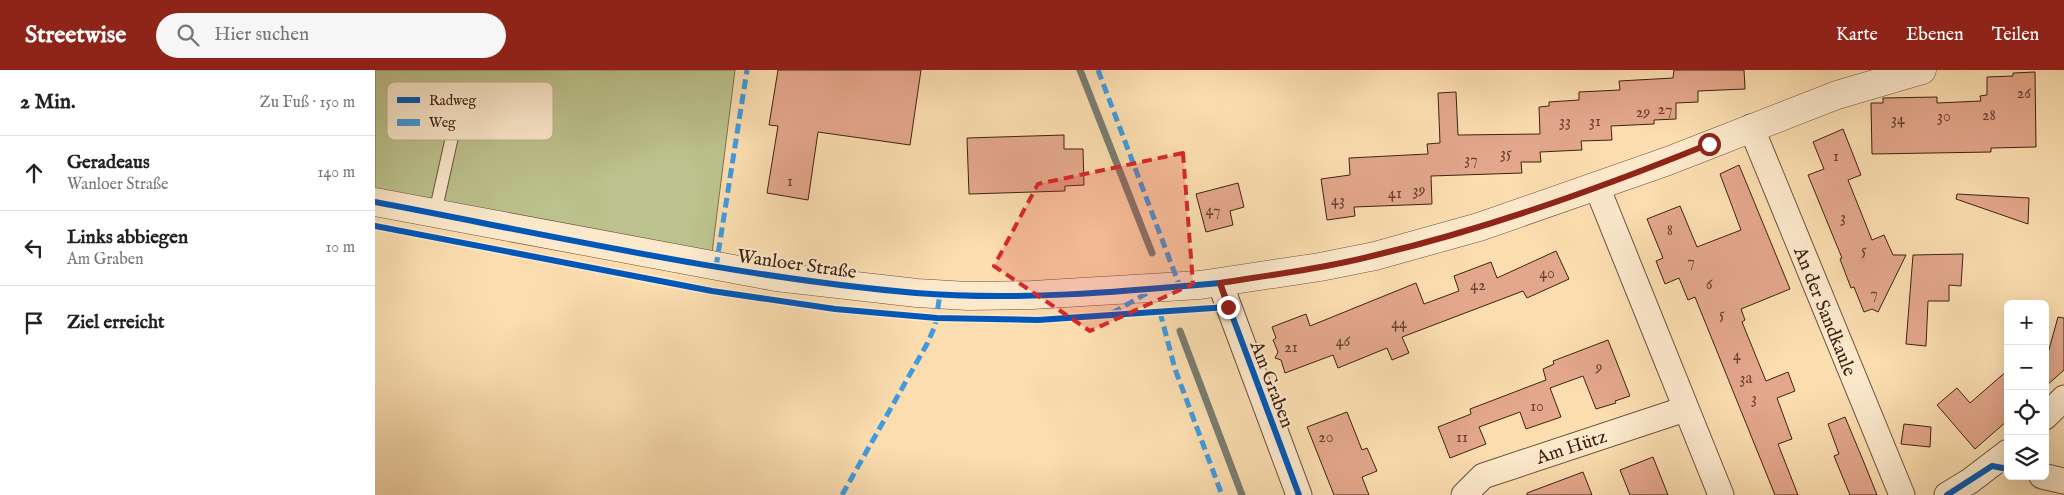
<!DOCTYPE html>
<html lang="de">
<head>
<meta charset="utf-8">
<style>
	body { margin:0; font-family:"IM FELL English",serif; background:#f6f6f6; color:#222 }
	.controls { position:absolute; right:15px; bottom:15px; display:grid; overflow:hidden; border-radius:8px; box-shadow:0 5px 20px #0002 }
	.controls button { width:45px; height:45px; display:grid; place-items:center; padding:0; border:0; border-bottom:1px solid #e0e0e0; background:#fff; color:#222; font:25px sans-serif }
	.stop { position:absolute; width:15px; height:15px; margin:-11px; border:4px solid #8f2418; border-radius:50%; background:#fff }
	.stop.end { background:#8f2418; border-color:#fff; box-shadow:0 1px 5px #0008 }
	.list { margin:0; padding:0; list-style:none }
	h2 { display:flex; justify-content:space-between; align-items:center; height:65px; margin:0; padding:0 20px; font-size:21px }
	h2 small { font-size:16px; font-weight:400; color:#767676 }
	.list li { display:grid; grid-template-columns:32px 1fr auto; gap:15px; align-items:center; box-sizing:border-box; height:75px; padding:0 20px; border-top:1px solid #e0e0e0 }
	.list b { display:block; font-size:19px; white-space:nowrap }
	.list p { margin:0; font-size:16px; white-space:nowrap; color:#767676 }
	.list em { font-size:16px; font-style:normal; color:#767676 }
	.icon { flex:none; width:28px; height:28px; fill:none; stroke:currentColor; stroke-width:2; stroke-linecap:round; stroke-linejoin:round }
	.map { position:relative; flex:none; width:1689px; height:425px; overflow:hidden }
	header { display:flex; align-items:center; gap:30px; box-sizing:border-box; height:70px; padding:0 25px; background:#8f2418; color:#fff }
	header strong { font-size:24px }
	nav { display:flex; gap:28px; margin-inline-start:auto; font-size:18px }
	.search { width:350px; height:45px; background:#f6f6f6; display:flex; align-items:center; gap:12px; box-sizing:border-box; padding:0 18px; border-radius:28px; color:#767676; font-size:19px }
	main { display:flex }
	aside { flex:1; background:#fff }
	.map>svg:first-child { display:block }
</style>
</head>
<body>
<header>
<strong>Streetwise</strong>
<div class="search"><svg class="icon" aria-label="search" viewBox="0 0 24 24"><circle cx="10" cy="10" r="6"/><path d="M15 15l6 6"/></svg>Hier suchen</div>
<nav><a>Karte</a><a>Ebenen</a><a>Teilen</a></nav>
</header>
<main>
<aside>
<h2>2 Min.<small>Zu Fuß · 150 m</small></h2>
<ul class="list">
<li><svg class="icon" aria-label="ahead" viewBox="0 0 24 24"><path d="M12 20V5M6 11l6-6 6 6"/></svg><div><b>Geradeaus</b><p>Wanloer Straße</p></div><em>140 m</em></li>
<li><svg class="icon" aria-label="left" viewBox="0 0 24 24"><path d="M17 20v-9H6M10 6l-5 5 5 5"/></svg><div><b>Links abbiegen</b><p>Am Graben</p></div><em>10 m</em></li>
<li><svg class="icon" aria-label="arrive" viewBox="0 0 24 24"><path d="M6 21V4h12l-3 4 3 4H6"/></svg><div><b>Ziel erreicht</b></div></li>
</ul>
</aside>
<div class="map">
<svg width="1689" height="425" viewBox="0 0 1689 425">
	<rect width="100%" height="100%" fill="#fbddb0"/>
	<filter id="stains"><feTurbulence type="fractalNoise" baseFrequency=".004" numOctaves="4"/><feColorMatrix values="0 0 0 0 .2 0 0 0 0 .09 0 0 0 0 .02 0 0 0 .5 -.17"/></filter>
	<radialGradient id="worn" r=".72"><stop offset=".6" stop-color="#630" stop-opacity="0"/><stop offset="1" stop-color="#630" stop-opacity=".3"/></radialGradient>
	<path fill="#bcc28d" stroke="#7e7250" d="M0 0H360L337 183 0 119Z"/>
	<g fill="none" stroke-linecap="round" stroke-linejoin="round">
		<g stroke="#797d71" stroke-width="7">
			<path d="M705 0 777 183"/>
			<path d="M805 261 867 425"/>
		</g>
	</g>
	<g fill="#e3a78b" stroke="#402114">
		<path d="M403 0H546L535 75 443 62 433 130 392 123 403 56 394 55Z"/>
		<path d="M1299 0H1369L1370 19 1323 21V32L1301 33V49L1279 50V54L1236 56 1237 70 1206 71 1207 80 1165 82 1166 92H1146L1147 103 1056 106 1057 134 979 137 980 146 952 150 946 109 975 105 974 88 1053 84 1052 74 1065 73 1063 23 1081 22 1083 65 1165 64 1164 37 1174 36V32L1204 30V22L1245 20 1244 11 1298 8Z"/>
		<path d="M1660 2 1661 77 1616 78V82L1497 84 1496 33H1508V28L1562 27V33L1606 31 1605 26 1612 25V7L1638 6V3Z"/>
		<path d="M1468 59 1486 105 1473 110 1497 170 1509 165 1518 185H1531L1503 242 1497 239 1489 242 1479 217 1476 218 1465 189 1467 188 1433 105 1449 99 1438 72Z"/>
		<path d="M689 65V79H708L709 115 690 116V121L594 124 592 68Z"/>
		<path d="M1364 95 1415 219 1366 239 1370 250 1367 252 1391 311 1413 302 1420 321 1402 328 1417 369 1403 374 1423 425H1400L1320 227 1313 230 1304 208 1290 214 1281 191 1288 188 1272 149 1305 136 1322 177 1366 160 1345 104Z"/>
		<path d="M863 113 869 137 855 141 858 155 831 162 821 124Z"/>
		<path d="M1582 124 1654 128 1653 154 1581 129Z"/>
		<path d="M1181 181 1194 209 1152 228 1148 221 1027 267 1034 283 1017 290 1012 278 963 298 958 285 910 303 906 290 900 288 903 282 898 270 901 268 897 257 931 244 935 256 1041 213 1049 234 1084 221 1079 206 1116 192 1122 208Z"/>
		<path d="M1588 184 1586 216 1574 215V231H1553L1551 276 1531 274 1538 185Z"/>
		<path d="M1683 247 1689 248V300L1670 317V294Z"/>
		<path d="M1233 270 1255 326 1240 331 1241 333 1221 339 1208 306 1175 318 1186 347 1151 359 1145 342 1104 357 1111 374 1075 388 1063 357 1096 344 1095 339 1171 310 1168 299 1179 294 1178 291Z"/>
		<path d="M1633 300V350L1600 379 1562 335 1582 318 1595 333Z"/>
		<path d="M972 342 987 380 992 378 1002 401 987 407 994 425H959L932 357Z"/>
		<path d="M1470 347 1490 395 1502 425H1475L1459 386 1464 384 1453 354Z"/>
		<path d="M1529 354 1556 357 1555 377 1526 374Z"/>
		<path d="M1278 387 1293 425H1255L1245 400Z"/>
		<path d="M1208 402 1217 425H1152V423Z"/>
	</g>
	<g fill="none" stroke-linecap="round" stroke-linejoin="round">
		<g stroke="#6f503b" stroke-width="14">
			<path id="service" d="M60 143 85 31"/>
		</g>
		<g stroke="#6f503b" stroke-width="27">
			<g id="minor">
				<path d="M1376 57 1527 425"/>
				<path d="M1222 117 1346 425"/>
				<path d="M845 213 924 425"/>
				<path d="M1670 347 1689 328"/>
				<path d="M1667 406 1689 411"/>
				<path d="M1089 425 1108 406 1310 339"/>
				<path d="M1572 425 1595 411 1633 382"/>
			</g>
		</g>
		<g stroke="#6f503b" stroke-width="29">
			<path id="tertiary" d="M0 132 401 207 542 223 593 226 657 225 825 215 945 197 1000 186 1104 157 1293 91 1462 25 1547 0"/>
		</g>
		<use href="#service" stroke="#fce9cc" stroke-width="12"/>
		<use href="#minor" stroke="#fce9cc" stroke-width="25"/>
		<use href="#tertiary" stroke="#fce9cc" stroke-width="28"/>
		<g stroke="#3f9bde" stroke-width="5" stroke-dasharray="10 5" stroke-linecap="butt">
			<path d="M723 0 805 217"/>
			<path d="M341 197 372 0"/>
			<path d="M785 242 800 299 847 425"/>
			<path d="M737 243 774 222"/>
			<path d="M467 425 552 274 560 256 565 224"/>
		</g>
		<g stroke="#fce9cc" stroke-width="9">
			<g id="cycleway">
				<path d="M0 132C179 166 359 207 541 223 641 231 744 222 845 213L924 425"/>
				<path d="M0 156 337 221 460 239 562 248 663 250 853 237"/>
				<path d="M1572 425 1617 396 1633 399"/>
			</g>
		</g>
		<use href="#cycleway" stroke="#0057b8" stroke-width="6"/>
	</g>
	<g fill="none" stroke-linecap="round" stroke-linejoin="round">
		<path stroke="#8f2418" stroke-width="6" d="M853 237 845 213C897 205 950 198 1001 185 1115 158 1226 118 1334 74"/>
	</g>
	<path fill="#d62828" fill-opacity="0.2" stroke="#d62828" stroke-width="4" stroke-dasharray="10 6" stroke-linejoin="round" d="M808 83 818 214 715 261 619 196 663 114Z"/>
	<g text-anchor="middle" stroke-width="4" stroke-linejoin="round" paint-order="stroke">
		<g font-size="16" fill="#694232">
			<text x="1649" y="28">26</text>
			<text x="1290" y="44">27</text>
			<text x="1268" y="47">29</text>
			<text x="1614" y="50">28</text>
			<text x="1569" y="51">30</text>
			<text x="1523" y="54">34</text>
			<text x="1190" y="56">33</text>
			<text x="1220" y="56">31</text>
			<text x="1131" y="88">35</text>
			<text x="1461" y="91">1</text>
			<text x="1096" y="94">37</text>
			<text x="415" y="116">1</text>
			<text x="1044" y="125">39</text>
			<text x="1020" y="128">41</text>
			<text x="963" y="135">43</text>
			<text x="838" y="145">47</text>
			<text x="1468" y="152">3</text>
			<text x="1295" y="165">8</text>
			<text x="1489" y="185">5</text>
			<text x="1316" y="196">7</text>
			<text x="1172" y="208">40</text>
			<text x="1334" y="219">6</text>
			<text x="1103" y="220">42</text>
			<text x="1499" y="228">7</text>
			<text x="1347" y="249">5</text>
			<text x="1024" y="258">44</text>
			<text x="968" y="276">46</text>
			<text x="916" y="282">21</text>
			<text x="1362" y="290">4</text>
			<text x="1224" y="302">9</text>
			<text x="1371" y="313">3a</text>
			<text x="1379" y="333">3</text>
			<text x="1162" y="341">10</text>
			<text x="951" y="372">20</text>
			<text x="1087" y="372">11</text>
		</g>
		<g font-size="19" fill="#402114" stroke="#fce9cc">
			<text transform="translate(422 193) rotate(8)" y="7">Wanloer Straße</text>
			<text transform="translate(1451 241) rotate(68)" y="7">An der Sandkaule</text>
			<text transform="translate(898 314) rotate(69)" y="7">Am Graben</text>
			<text transform="translate(1196 376) rotate(-18)" y="7">Am Hütz</text>
		</g>
	</g>
	<rect x="12" y="12" width="166" height="58" rx="8" fill="#fce9cc" stroke="#c4ad95" stroke-width="1"/>
	<rect x="22" y="27" width="23" height="6" fill="#0057b8"/>
	<rect x="22" y="49" width="23" height="7" fill="#3f9bde"/>
	<g font-size="14" fill="#402114">
		<text x="54" y="35">Radweg</text>
		<text x="54" y="57">Weg</text>
	</g>
	<rect width="100%" height="100%" filter="url(#stains)"/>
	<rect width="100%" height="100%" fill="url(#worn)"/>
</svg>
<div class="controls">
<button>+</button>
<button>−</button>
<button><svg class="icon" aria-label="locate" viewBox="0 0 24 24"><circle cx="12" cy="12" r="6"/><path d="M12 2v4M12 18v4M2 12h4M18 12h4"/></svg></button>
<button><svg class="icon" aria-label="layers" viewBox="0 0 24 24"><path d="M12 4l9 5-9 5-9-5zM3 14l9 5 9-5"/></svg></button>
</div>
<div class="stop" style="left:1334px;top:74px"></div>
<div class="stop end" style="left:853px;top:237px"></div>
</div>
</main>
</body>
</html>
